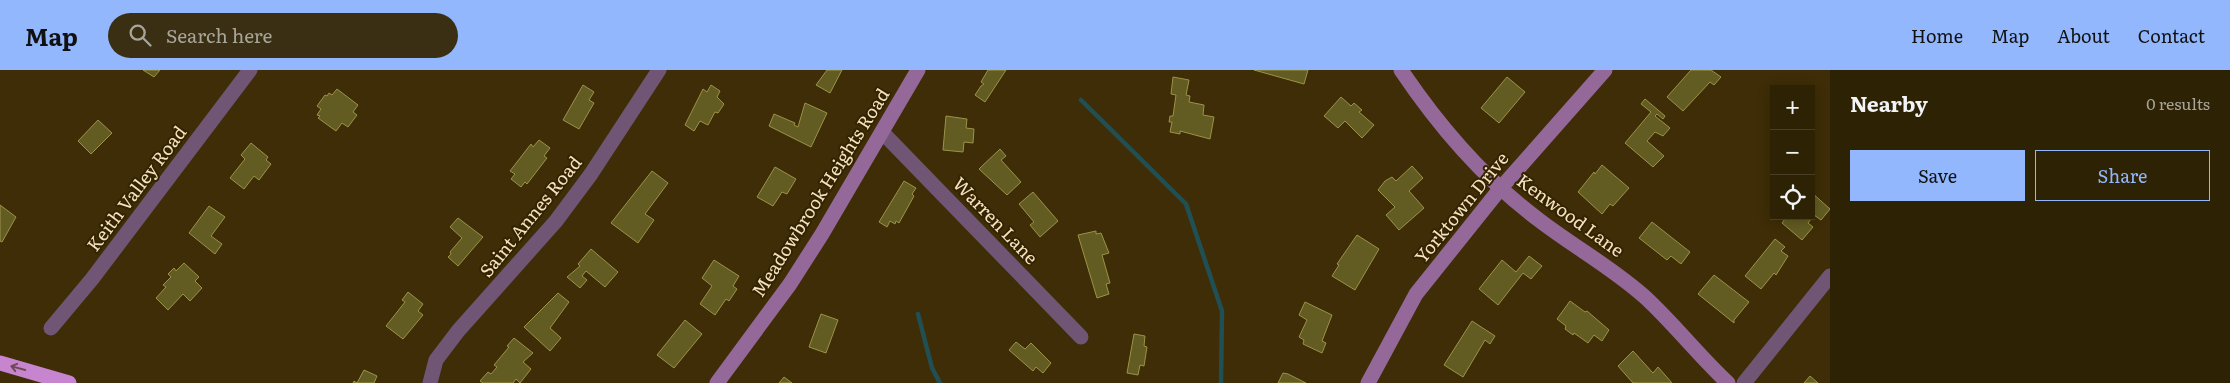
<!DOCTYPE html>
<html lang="en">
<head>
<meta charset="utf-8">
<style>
	body { margin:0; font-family:Literata,serif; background:#3a2f13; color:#f1f3f6 }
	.controls { position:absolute; right:15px; top:15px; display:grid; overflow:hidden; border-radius:0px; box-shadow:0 2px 12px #0003 }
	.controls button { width:45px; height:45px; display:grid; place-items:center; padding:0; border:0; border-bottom:1px solid #493f26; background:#2e2204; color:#f1f3f6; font:25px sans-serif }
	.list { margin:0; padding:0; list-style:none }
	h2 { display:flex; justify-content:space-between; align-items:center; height:65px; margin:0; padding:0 20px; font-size:21px }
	h2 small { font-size:16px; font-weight:400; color:#a7a49a }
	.actions { display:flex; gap:10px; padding:15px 20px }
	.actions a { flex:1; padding:11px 0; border:1px solid #92b7fd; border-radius:0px; text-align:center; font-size:18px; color:#92b7fd }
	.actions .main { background:#92b7fd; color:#111 }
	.icon { flex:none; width:28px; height:28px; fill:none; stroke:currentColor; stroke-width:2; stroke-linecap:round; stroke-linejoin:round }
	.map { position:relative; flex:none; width:1830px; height:313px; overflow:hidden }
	header { display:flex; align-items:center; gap:30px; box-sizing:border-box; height:70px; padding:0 25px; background:#92b7fd; color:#111 }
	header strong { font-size:24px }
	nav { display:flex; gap:28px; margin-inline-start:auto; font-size:18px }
	.search { width:350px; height:45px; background:#3a2f13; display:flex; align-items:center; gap:12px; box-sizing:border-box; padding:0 18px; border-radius:28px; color:#a7a49a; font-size:19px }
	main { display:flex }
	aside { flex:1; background:#2e2204 }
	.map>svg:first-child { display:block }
</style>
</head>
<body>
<header>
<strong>Map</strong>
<div class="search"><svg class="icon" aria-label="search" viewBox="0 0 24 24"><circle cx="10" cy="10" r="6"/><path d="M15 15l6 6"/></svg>Search here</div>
<nav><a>Home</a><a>Map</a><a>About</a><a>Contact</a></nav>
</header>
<main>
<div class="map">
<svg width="1830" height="313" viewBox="0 0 1830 313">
	<rect width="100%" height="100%" fill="#3e2d06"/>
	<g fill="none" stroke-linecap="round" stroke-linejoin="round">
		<g stroke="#215054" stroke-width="4.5">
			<path d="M1081 30 1186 134 1222 241 1221 313"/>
			<path d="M918 244 932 298 940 313"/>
		</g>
	</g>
	<g fill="#625b22" stroke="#9c9348">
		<path d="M143 0H160L154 7Z"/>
		<path d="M827 0H842L830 23 816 15Z"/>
		<path d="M988 0H1006L985 32 975 25 981 16 984 14 981 12Z"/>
		<path d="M1254 0H1308L1304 14Z"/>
		<path d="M1691 0H1711L1721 7 1714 15 1710 12 1683 41 1667 27Z"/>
		<path d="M1173 7 1189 10 1186 25 1190 26 1189 32 1204 35 1203 45 1214 47 1210 69 1180 61V64L1170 62 1172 52H1169L1170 46H1173L1176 25 1171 24Z"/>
		<path d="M1507 7 1525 22 1499 53 1481 38Z"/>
		<path d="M583 15 594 22 589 30 594 33 579 59 563 50Z"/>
		<path d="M711 15 720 21 717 27 724 34 718 43 715 42 708 55 700 51 694 61 685 55 703 19 707 22Z"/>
		<path d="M337 19 358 35 353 42 357 45 348 57 342 53 336 61 318 48 320 46 317 45 321 39 317 36 325 25 327 26 329 23 332 25Z"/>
		<path d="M1341 27 1351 36 1354 33 1362 40 1359 42 1374 55 1362 68 1345 51 1338 58 1324 46Z"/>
		<path d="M1645 29 1665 46 1663 49 1657 44 1655 46 1670 58 1663 66 1655 62 1647 71 1664 86 1653 97 1625 73 1651 42 1641 34Z"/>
		<path d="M805 33 827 43 811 77 769 56 774 44 795 53 794 55 798 57Z"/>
		<path d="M946 46 967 49 966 58 974 59 973 73 964 72 963 82 943 80Z"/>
		<path d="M98 50 112 63 91 84 78 71Z"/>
		<path d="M539 70 550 78 544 86 547 88 527 114 525 112 521 117 511 109 515 104 510 101 531 74 533 77Z"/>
		<path d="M251 73 268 87 266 90 271 94 259 110 254 106 244 119 230 108 245 89 241 85Z"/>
		<path d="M1000 79 1006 86 1001 90 1021 112 1007 125 979 99Z"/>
		<path d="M1602 95 1629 118 1613 136 1610 134 1602 144 1578 122 1594 102 1595 104Z"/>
		<path d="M1412 96 1423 108 1409 121 1424 138 1399 160 1386 145 1395 137 1378 120 1385 111 1392 107 1396 111Z"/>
		<path d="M775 97 796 109 787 124 782 122 773 136 757 127Z"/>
		<path d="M652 101 668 113 645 144 654 150 638 173 611 153Z"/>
		<path d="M904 111 916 118 912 124 914 126 899 153 896 151 895 154 890 151 887 157 879 152Z"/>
		<path d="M1033 122 1058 151 1040 167 1030 155 1034 152 1019 134Z"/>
		<path d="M1811 122 1830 139 1821 150 1814 145 1808 153 1813 157 1802 170 1782 153 1787 146H1811Z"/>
		<path d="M0 135 16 147 2 172 0 171Z"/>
		<path d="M209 136 225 147 211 166 222 174 215 184 189 163Z"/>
		<path d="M458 148 483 167 458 196 448 187 451 184 450 182 462 168 450 157Z"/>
		<path d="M1652 152 1690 182 1681 194 1671 186 1667 190 1639 168Z"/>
		<path d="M1096 161V164L1101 163 1109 183 1102 185 1110 213 1106 214 1109 224 1097 228 1078 165Z"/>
		<path d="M1357 165 1379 179 1355 220 1332 206 1339 195 1337 194Z"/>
		<path d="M1775 169 1785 177 1781 181 1788 186 1776 205 1774 203 1761 219 1745 206Z"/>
		<path d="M591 179 618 202 605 217 586 201 582 206 587 210 580 218 567 207 580 196 578 194Z"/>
		<path d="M1529 186 1542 196 1531 209 1523 203 1498 235 1479 219 1502 190 1516 202Z"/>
		<path d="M714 190 739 206 733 216 737 219 729 231 726 229 715 245 700 234 712 216 702 208Z"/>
		<path d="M184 193 199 207 195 211 202 218 190 231 183 224 168 240 156 228 166 217 163 215 171 207 168 204 174 198 176 201Z"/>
		<path d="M1714 205 1749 232 1734 250V253L1698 224Z"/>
		<path d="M408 222 423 234 418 241 423 245 403 269 386 256 405 232 402 230Z"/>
		<path d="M558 223 569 232 550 258 561 268 550 281 524 257Z"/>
		<path d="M1570 231 1585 242 1587 241 1609 260 1602 271 1594 265 1588 273 1574 263 1573 265 1565 259 1566 256 1557 249Z"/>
		<path d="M1305 232 1332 245 1322 271 1326 273 1322 283 1303 274 1304 270 1299 267 1307 250 1299 245Z"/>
		<path d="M821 244 838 250 826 283 809 277Z"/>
		<path d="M685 250 702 264 674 298 657 285Z"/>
		<path d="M1472 251 1495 266 1490 274 1485 270 1463 307 1444 295Z"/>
		<path d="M1134 264 1145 266 1144 276 1147 277 1144 296 1140 295 1138 305 1127 303Z"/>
		<path d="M514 268 533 283 523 292 531 299 520 313 516 309 513 313H483L480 311 488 302 491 304 497 297 494 295 509 277 507 276Z"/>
		<path d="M1016 272 1025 279 1031 273 1051 293 1043 303 1036 297 1033 301 1009 280Z"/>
		<path d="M1633 281 1653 303 1658 297 1672 313H1633L1618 296Z"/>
		<path d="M364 300 377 306 374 313H353L354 311 357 313Z"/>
		<path d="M1283 303 1288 304 1306 313H1278Z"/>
		<path d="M1810 306 1818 313H1804Z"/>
		<path d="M784 307 792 313H779Z"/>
	</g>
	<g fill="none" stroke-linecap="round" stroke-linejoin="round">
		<g stroke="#705574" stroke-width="15">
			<path d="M882 62 1081 267"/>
			<path d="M51 258 92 209 250 0"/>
			<path d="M430 313 436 290 458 261 556 151 591 104 659 0"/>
			<path d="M1744 313 1830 206"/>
		</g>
		<g stroke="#946999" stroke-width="15">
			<path d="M1401 0C1440 58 1483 108 1539 150 1574 177 1613 198 1646 228 1675 255 1699 286 1728 313"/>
			<path d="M717 313 790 214 822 164 918 0"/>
			<path d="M1368 313 1416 224 1500 119 1605 0"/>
		</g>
		<path stroke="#c785d0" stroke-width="15" d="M0 293 69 313"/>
	</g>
	<defs><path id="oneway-shaft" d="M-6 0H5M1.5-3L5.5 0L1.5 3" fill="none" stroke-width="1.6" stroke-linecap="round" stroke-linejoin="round" transform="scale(1.25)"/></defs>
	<use stroke="#6f4a53" href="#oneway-shaft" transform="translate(18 298) rotate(-165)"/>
	<g text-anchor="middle" stroke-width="4" stroke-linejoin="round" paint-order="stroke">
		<g font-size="18" fill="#f4e2c0" stroke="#342300">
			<text transform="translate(137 119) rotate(-53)" y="6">Keith Valley Road</text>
			<text transform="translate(821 123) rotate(-58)" y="6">Meadowbrook Heights Road</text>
			<text transform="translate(1462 138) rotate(-51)" y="6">Yorktown Drive</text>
			<text transform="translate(1570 146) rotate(36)" y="6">Kenwood Lane</text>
			<text transform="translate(531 147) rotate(-51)" y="6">Saint Annes Road</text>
			<text transform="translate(995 151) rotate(46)" y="6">Warren Lane</text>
		</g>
	</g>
</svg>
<div class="controls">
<button>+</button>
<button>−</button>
<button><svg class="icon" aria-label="locate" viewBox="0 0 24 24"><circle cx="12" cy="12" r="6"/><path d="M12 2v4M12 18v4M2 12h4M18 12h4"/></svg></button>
</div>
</div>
<aside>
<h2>Nearby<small>0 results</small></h2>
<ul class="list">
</ul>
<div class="actions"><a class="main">Save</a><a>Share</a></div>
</aside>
</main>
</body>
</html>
